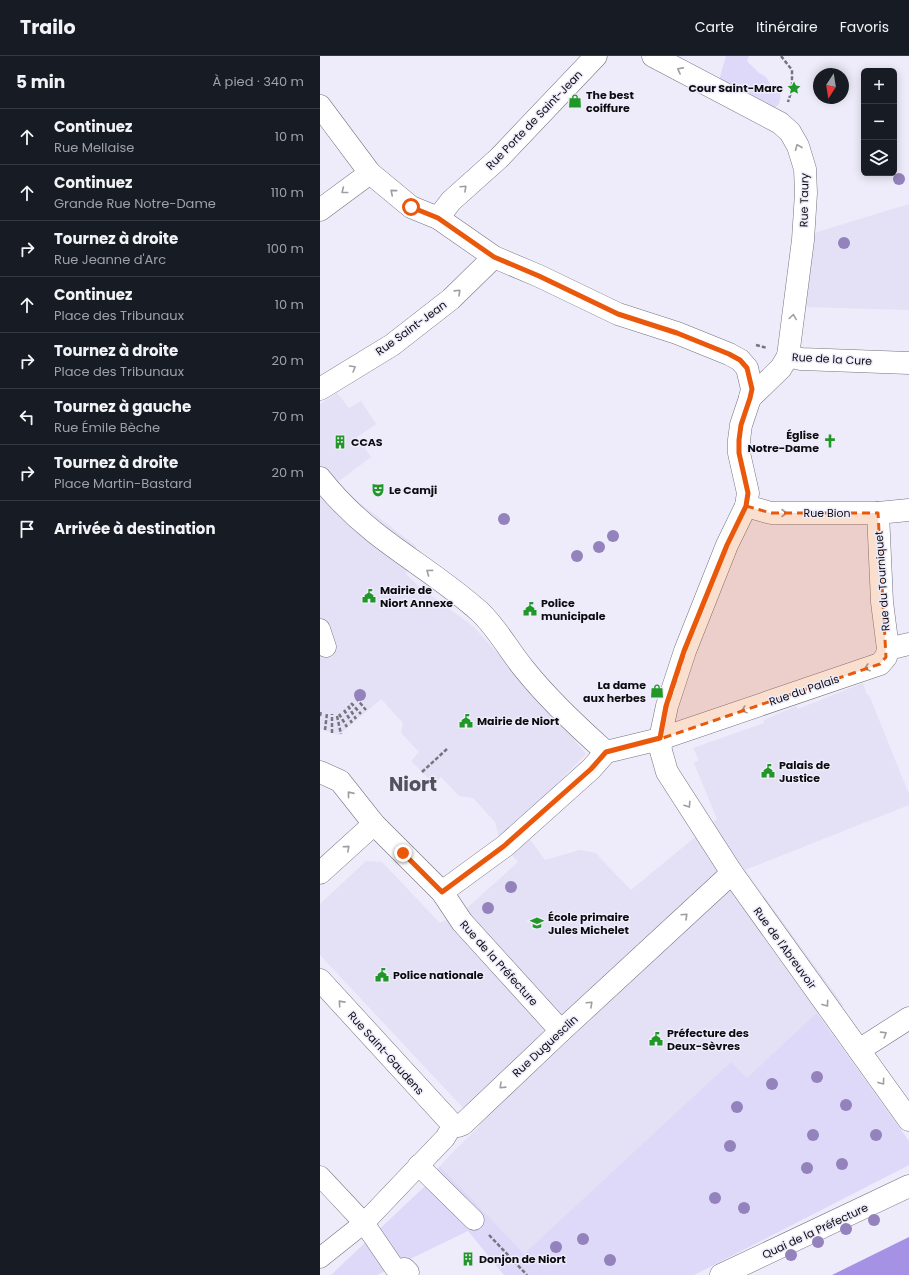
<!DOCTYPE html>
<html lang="fr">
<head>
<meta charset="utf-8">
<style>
	body { margin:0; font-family:Poppins,sans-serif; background:#20242c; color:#f1f3f6 }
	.controls { position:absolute; right:12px; top:12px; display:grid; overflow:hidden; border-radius:6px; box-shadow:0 2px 10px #0003 }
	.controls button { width:36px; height:36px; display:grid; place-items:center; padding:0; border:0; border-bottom:1px solid #363941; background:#171b24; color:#f1f3f6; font:20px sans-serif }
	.compass { position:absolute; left:493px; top:12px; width:36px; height:36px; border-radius:50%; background:#171b24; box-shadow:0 2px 10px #0003; rotate:192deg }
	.stop { position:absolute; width:12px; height:12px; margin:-9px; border:3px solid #ea580c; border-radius:50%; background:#fff }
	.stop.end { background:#ea580c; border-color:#fff; box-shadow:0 1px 4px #0008 }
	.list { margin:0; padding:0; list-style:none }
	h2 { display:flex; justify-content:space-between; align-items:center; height:52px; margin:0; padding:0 16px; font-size:17px }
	h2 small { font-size:13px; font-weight:400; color:#9ea1a6 }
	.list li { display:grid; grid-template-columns:26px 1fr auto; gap:12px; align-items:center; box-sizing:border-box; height:56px; padding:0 16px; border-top:1px solid #363941 }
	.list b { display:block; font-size:15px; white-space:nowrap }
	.list p { margin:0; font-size:13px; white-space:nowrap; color:#9ea1a6 }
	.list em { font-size:13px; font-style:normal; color:#9ea1a6 }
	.icon { flex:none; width:22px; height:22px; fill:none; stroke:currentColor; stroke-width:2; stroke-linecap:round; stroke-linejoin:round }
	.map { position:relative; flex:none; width:589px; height:1219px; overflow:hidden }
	header { display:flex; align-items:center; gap:24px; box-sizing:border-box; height:56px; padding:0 20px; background:#171b24; border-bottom:1px solid #363941 }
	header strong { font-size:19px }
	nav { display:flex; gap:22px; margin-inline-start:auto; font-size:14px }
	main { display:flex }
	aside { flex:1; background:#171b24 }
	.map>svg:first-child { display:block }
</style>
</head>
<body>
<header>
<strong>Trailo</strong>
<nav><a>Carte</a><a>Itinéraire</a><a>Favoris</a></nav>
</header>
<main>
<aside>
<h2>5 min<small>À pied · 340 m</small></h2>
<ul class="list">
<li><svg class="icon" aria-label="ahead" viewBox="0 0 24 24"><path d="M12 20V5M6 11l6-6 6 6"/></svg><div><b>Continuez</b><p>Rue Mellaise</p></div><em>10 m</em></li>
<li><svg class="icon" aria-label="ahead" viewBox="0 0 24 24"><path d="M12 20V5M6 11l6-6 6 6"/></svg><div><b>Continuez</b><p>Grande Rue Notre-Dame</p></div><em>110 m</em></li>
<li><svg class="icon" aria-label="right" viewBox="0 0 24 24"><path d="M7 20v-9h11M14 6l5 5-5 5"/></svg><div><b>Tournez à droite</b><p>Rue Jeanne d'Arc</p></div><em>100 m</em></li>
<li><svg class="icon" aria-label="ahead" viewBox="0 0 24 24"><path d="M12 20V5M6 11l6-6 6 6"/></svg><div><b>Continuez</b><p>Place des Tribunaux</p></div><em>10 m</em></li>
<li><svg class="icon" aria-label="right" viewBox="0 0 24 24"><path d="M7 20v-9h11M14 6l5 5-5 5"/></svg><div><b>Tournez à droite</b><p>Place des Tribunaux</p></div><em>20 m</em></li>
<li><svg class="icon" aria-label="left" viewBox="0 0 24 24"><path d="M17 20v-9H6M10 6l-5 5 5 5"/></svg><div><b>Tournez à gauche</b><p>Rue Émile Bèche</p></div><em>70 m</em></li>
<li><svg class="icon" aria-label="right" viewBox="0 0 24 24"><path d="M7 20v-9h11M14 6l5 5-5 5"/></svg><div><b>Tournez à droite</b><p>Place Martin-Bastard</p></div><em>20 m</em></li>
<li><svg class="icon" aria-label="arrive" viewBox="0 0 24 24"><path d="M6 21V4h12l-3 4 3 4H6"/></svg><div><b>Arrivée à destination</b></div></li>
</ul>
</aside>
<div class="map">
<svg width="589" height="1219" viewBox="0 0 589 1219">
	<rect width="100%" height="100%" fill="#eeecfa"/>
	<g fill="#e4e0f5">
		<path d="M589 148V254L486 251 494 177Z"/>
		<path d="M17 337 29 352 41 345 56 368 37 381 51 401 15 428 96 490 86 518 98 530 154 571 242 669 266 698 198 767 225 804 260 794 276 797 280 802 311 834 397 763 374 707 379 704 373 692 444 667V664L476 650 478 653 543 627 547 639H549L589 738V749L425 814 524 950 497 957 589 1085V1109L374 1219H223L120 1110 136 1093 160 1070 0 899V848L46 805 62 806 120 867 147 852 198 806 180 785 175 766 153 742 139 740 121 721 114 728 91 705 99 696 81 677 83 667 61 643 19 679 0 673V348Z"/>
	</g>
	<g fill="#ded8f9">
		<path d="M406 0H429L427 5 439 17 446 21 450 28 460 35C461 43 460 49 454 52L399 24Z"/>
		<path d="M497 957 589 1085V1109L374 1219H184L148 1175 57 1219H11L104 1131 120 1110 204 1198 411 1006 427 1022Z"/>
	</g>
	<path fill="#a592e5" d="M589 1181V1219H512Z"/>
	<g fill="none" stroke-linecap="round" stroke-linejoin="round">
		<g stroke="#74727e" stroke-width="21">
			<g id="pedestrian">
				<path d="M0 573 6 591"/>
				<path d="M98 1109 154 1164"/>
				<path d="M0 1120 44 1167 74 1211 78 1213 85 1212 89 1216"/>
				<path d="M0 1202 44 1167 125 1082 133 1069"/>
			</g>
		</g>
		<g stroke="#74727e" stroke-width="23">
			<g id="minor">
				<path d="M333 0 460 67 470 76 478 90 485 113 486 137 483 184 468 300"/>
				<path d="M0 50 50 117 91 151 118 162 174 201 219 220 298 258 357 277 409 298 420 304 427 312 432 333 430 342 421 369 419 384V397L428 437 426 450 407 489 365 595 347 650 340 683 341 695 347 716 412 817 589 1064"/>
				<path d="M0 154 50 117"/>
				<path d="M118 162 131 145 179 102 276 0"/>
				<path d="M0 333 72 289 131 243 174 201"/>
				<path d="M430 342 461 312 468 300 481 303 589 307"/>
				<path d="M0 422C16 442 34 460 54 476 88 503 127 526 160 556 178 573 189 595 205 614 229 644 258 671 286 696"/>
				<path d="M426 450 451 457H558L589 454"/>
				<path d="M558 457 562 546 568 593"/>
				<path d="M286 696 340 683 560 608 566 601 568 593 589 588"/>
				<path d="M0 716 20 725 54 768 122 836 142 866 241 975"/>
				<path d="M0 817 54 768"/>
				<path d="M122 836 185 790 271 713 286 696"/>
				<path d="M0 924 133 1069 138 1070 143 1068 241 975 412 817"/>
				<path d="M539 994 589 962"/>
			</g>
		</g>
		<g stroke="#74727e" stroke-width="23">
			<path id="tertiary" d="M401 1219 589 1130"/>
		</g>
		<g stroke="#76747d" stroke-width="2.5" stroke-dasharray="4 2" stroke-linecap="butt">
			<path d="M461 0 472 14V33L468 46"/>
			<path d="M436 289 447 292"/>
			<path d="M36 642 46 654"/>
			<path d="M31 647 41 658"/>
			<path d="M28 650 36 663"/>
			<path d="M24 654 32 667"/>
			<path d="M19 658 27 671"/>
			<path d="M0 660 1 655"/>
			<path d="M17 660 21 678"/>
			<path d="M5 674 7 657"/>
			<path d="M12 677V658"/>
			<path d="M102 716 127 693"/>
			<path d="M169 1179 207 1219"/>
		</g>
		<use href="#pedestrian" stroke="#fff" stroke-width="20"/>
		<use href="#minor" stroke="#fff" stroke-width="22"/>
		<use href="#tertiary" stroke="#fff" stroke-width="22"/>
	</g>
	<g fill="#9482bc">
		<circle cx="579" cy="123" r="6"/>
		<circle cx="524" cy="187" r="6"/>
		<circle cx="184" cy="463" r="6"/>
		<circle cx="293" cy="480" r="6"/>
		<circle cx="279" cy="491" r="6"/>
		<circle cx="257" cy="500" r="6"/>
		<circle cx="40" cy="639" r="6"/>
		<circle cx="191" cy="831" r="6"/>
		<circle cx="168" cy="852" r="6"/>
		<circle cx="497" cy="1021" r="6"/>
		<circle cx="452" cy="1028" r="6"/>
		<circle cx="526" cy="1049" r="6"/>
		<circle cx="417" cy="1051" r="6"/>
		<circle cx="493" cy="1079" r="6"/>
		<circle cx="556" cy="1079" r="6"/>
		<circle cx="410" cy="1090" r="6"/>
		<circle cx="522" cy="1108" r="6"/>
		<circle cx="487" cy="1112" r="6"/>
		<circle cx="395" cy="1142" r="6"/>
		<circle cx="424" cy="1152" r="6"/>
		<circle cx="554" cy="1164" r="6"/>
		<circle cx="526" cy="1173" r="6"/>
		<circle cx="263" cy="1183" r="6"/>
		<circle cx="498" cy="1186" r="6"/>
		<circle cx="236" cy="1191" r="6"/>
		<circle cx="471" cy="1199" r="6"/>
		<circle cx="290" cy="1204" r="6"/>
	</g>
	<defs><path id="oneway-chevron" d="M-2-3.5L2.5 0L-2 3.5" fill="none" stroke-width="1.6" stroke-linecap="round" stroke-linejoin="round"/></defs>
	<g stroke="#9e9ea0">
		<use href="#oneway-chevron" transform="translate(360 14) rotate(-152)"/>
		<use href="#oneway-chevron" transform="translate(478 91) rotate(-112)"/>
		<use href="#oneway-chevron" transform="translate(144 132) rotate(-43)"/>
		<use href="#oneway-chevron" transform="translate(24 135) rotate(142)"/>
		<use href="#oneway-chevron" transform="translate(73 136) rotate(-140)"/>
		<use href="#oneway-chevron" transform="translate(138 236) rotate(-44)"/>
		<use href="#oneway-chevron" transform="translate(473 261) rotate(-82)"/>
		<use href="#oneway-chevron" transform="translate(33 312) rotate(-31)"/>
		<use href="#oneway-chevron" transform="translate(464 457)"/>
		<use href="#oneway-chevron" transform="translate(109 516) rotate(-144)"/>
		<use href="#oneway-chevron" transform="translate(547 612) rotate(161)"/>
		<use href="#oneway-chevron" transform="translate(424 654) rotate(161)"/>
		<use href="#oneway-chevron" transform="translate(30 738) rotate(-129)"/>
		<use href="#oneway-chevron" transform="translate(368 749) rotate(57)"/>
		<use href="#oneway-chevron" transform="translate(27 792) rotate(-42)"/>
		<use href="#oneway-chevron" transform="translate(365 860) rotate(-43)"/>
		<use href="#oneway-chevron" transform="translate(21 947) rotate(-132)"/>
		<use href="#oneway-chevron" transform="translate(270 948) rotate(-43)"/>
		<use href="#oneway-chevron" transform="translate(506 948) rotate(54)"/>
		<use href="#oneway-chevron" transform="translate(564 978) rotate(-32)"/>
		<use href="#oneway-chevron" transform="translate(562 1026) rotate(54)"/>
		<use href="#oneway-chevron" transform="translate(182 1030) rotate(136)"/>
	</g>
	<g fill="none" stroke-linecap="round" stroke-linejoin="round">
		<path stroke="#ea580c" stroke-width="5" d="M83 797 122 836 184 790 271 713 286 696 340 682 346 650 364 595 407 489 426 450 428 437 419 397V384L421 369 430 342 432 333 427 312 420 304 409 298 357 277 298 258 219 220 174 201 118 162 91 151"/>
	</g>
	<path fill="#e8590c" fill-opacity="0.2" stroke="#e8590c" stroke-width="3" stroke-dasharray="8 5" stroke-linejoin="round" d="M426 450 451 457H558L566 601 560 608 340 683 347 650 365 595 407 489Z"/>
	<defs>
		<g id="sight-bare" transform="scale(1.08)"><path d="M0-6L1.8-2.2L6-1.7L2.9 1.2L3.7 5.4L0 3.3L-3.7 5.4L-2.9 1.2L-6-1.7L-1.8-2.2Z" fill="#219727" stroke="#eeecfa" stroke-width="2.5" paint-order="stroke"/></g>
		<g id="shop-bare" transform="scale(1.08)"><path d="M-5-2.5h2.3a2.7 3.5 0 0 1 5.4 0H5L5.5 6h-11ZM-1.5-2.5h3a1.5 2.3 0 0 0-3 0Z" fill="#219727" stroke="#eeecfa" stroke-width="2.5" paint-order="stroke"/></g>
		<g id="church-bare" transform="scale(1.08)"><path d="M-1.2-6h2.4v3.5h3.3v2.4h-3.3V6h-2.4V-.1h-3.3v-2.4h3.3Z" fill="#219727" stroke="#eeecfa" stroke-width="2.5" paint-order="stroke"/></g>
		<g id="building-bare" transform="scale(1.08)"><path d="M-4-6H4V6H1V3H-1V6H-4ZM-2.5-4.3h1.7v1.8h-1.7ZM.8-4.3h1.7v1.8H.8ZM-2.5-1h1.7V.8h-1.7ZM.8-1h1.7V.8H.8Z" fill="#219727" stroke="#eeecfa" stroke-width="2.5" paint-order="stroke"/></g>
		<g id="theatre-bare" transform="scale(1.08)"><path d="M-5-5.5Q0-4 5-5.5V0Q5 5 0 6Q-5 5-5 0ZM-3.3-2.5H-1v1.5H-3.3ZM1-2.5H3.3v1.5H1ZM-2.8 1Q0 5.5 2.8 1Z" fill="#219727" stroke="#eeecfa" stroke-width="2.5" paint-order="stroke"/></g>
		<g id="civic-bare" transform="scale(1.08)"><path d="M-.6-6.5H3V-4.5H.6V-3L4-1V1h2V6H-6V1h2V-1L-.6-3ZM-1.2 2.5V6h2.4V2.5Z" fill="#219727" stroke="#eeecfa" stroke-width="2.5" paint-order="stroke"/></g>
		<g id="school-bare" transform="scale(1.08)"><path d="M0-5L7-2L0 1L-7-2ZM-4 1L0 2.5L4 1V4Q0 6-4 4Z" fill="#219727" stroke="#eeecfa" stroke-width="2.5" paint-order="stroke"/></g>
	</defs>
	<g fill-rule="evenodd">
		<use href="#sight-bare" x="474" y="32"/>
		<use href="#shop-bare" x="255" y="45"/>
		<use href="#church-bare" x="510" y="385"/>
		<use href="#building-bare" x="20" y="386"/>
		<use href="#theatre-bare" x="58" y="434"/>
		<use href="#civic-bare" x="49" y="540"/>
		<use href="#civic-bare" x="210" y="553"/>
		<use href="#shop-bare" x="337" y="635"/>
		<use href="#civic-bare" x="146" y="665"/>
		<use href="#civic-bare" x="448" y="715"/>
		<use href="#school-bare" x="217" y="867"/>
		<use href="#civic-bare" x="62" y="919"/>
		<use href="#civic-bare" x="336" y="983"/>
		<use href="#building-bare" x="148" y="1203"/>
	</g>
	<g text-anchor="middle" stroke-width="3" stroke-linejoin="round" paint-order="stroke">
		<g font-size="11" font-weight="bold" fill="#0d0c11" stroke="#eeecfa" text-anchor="start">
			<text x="463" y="36" text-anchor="end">Cour Saint-Marc</text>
			<text x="266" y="43">The best<tspan x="266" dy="13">coiffure</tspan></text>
			<text x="499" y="383" text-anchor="end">Église<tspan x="499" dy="13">Notre-Dame</tspan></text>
			<text x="31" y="390">CCAS</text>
			<text x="69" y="438">Le Camji</text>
			<text x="60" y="538">Mairie de<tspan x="60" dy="13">Niort Annexe</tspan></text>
			<text x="221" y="551">Police<tspan x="221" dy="13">municipale</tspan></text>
			<text x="326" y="633" text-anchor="end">La dame<tspan x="326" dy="13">aux herbes</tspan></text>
			<text x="157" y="669">Mairie de Niort</text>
			<text x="459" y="713">Palais de<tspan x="459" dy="13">Justice</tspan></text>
			<text x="228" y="865">École primaire<tspan x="228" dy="13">Jules Michelet</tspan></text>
			<text x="73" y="923">Police nationale</text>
			<text x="347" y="981">Préfecture des<tspan x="347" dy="13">Deux-Sèvres</tspan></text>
			<text x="159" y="1207">Donjon de Niort</text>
		</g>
		<g font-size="11" fill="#0d0c11" stroke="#eeecfa">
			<text transform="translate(214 64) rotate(-46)" y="4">Rue Porte de Saint-Jean</text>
			<text transform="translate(484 144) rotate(-89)" y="4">Rue Taury</text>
			<text transform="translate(91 272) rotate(-36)" y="4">Rue Saint-Jean</text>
			<text transform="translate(512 303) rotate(3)" y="4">Rue de la Cure</text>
			<text x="507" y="461">Rue Bion</text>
			<text transform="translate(562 525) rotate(-94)" y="4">Rue du Tourniquet</text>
			<text transform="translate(484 634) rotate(-19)" y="4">Rue du Palais</text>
			<text transform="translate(465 892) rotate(54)" y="4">Rue de l'Abreuvoir</text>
			<text transform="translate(179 907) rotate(48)" y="4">Rue de la Préfecture</text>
			<text transform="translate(225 990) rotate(-43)" y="4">Rue Duguesclin</text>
			<text transform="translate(66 997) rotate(48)" y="4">Rue Saint-Gaudens</text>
			<text transform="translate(495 1175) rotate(-25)" y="4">Quai de la Préfecture</text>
		</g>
		<g font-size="19" font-weight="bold" fill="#53515c" stroke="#eeecfa">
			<text x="93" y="735">Niort</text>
		</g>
	</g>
</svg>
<div class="controls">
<button>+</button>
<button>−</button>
<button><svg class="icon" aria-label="layers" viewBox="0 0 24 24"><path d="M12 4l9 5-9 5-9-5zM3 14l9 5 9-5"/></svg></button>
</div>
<svg class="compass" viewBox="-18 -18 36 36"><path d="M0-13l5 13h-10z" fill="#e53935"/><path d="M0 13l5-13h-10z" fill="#9ea1a6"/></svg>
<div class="stop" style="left:91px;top:151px"></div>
<div class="stop end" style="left:83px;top:797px"></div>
</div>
</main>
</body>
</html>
